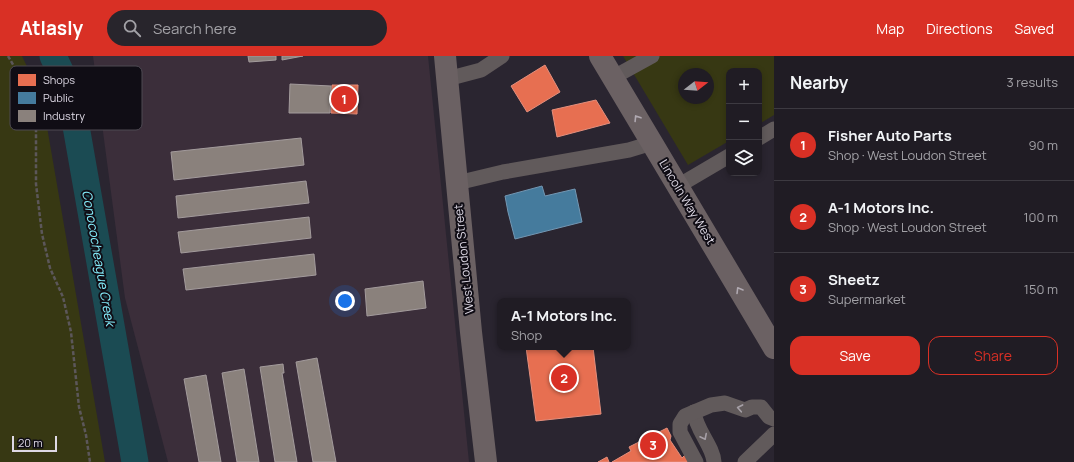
<!DOCTYPE html>
<html lang="en">
<head>
<meta charset="utf-8">
<style>
	body { margin:0; font-family:Manrope,sans-serif; background:#28252c; color:#f1f3f6 }
	.controls { position:absolute; right:12px; top:12px; display:grid; overflow:hidden; border-radius:8px; box-shadow:0 2px 6px #0003 }
	.controls button { width:36px; height:36px; display:grid; place-items:center; padding:0; border:0; border-bottom:1px solid #3d3a41; background:#201c24; color:#f1f3f6; font:20px sans-serif }
	.compass { position:absolute; left:678px; top:12px; width:36px; height:36px; border-radius:50%; background:#201c24; box-shadow:0 2px 6px #0003; rotate:73deg }
	.scale { position:absolute; left:12px; bottom:10px; width:45px; box-sizing:border-box; padding-left:4px; border:2px solid #ded9e5; border-top:0; font-size:11px; line-height:14px; white-space:nowrap; color:#ded9e5; -webkit-text-stroke:3px #100d15; paint-order:stroke }
	.you { position:absolute; left:345px; top:245px; width:14px; height:14px; margin:-10px; border:3px solid #fff; border-radius:50%; background:#1a73e8; box-shadow:0 0 0 6px #1a73e833 }
	.badge { display:grid; place-items:center; width:26px; height:26px; border-radius:50%; background:#d93025; color:#fff; font-size:13px; font-weight:700 }
	.pin { position:absolute; translate:-50% -50%; border:2px solid #fff; box-shadow:0 1px 4px #0006 }
	.popup { position:absolute; left:497px; top:242px; width:134px; height:52px; box-sizing:border-box; display:grid; place-content:center; border-radius:8px; background:#201c24; filter:drop-shadow(0 1px 3px #0005); font-size:13px; white-space:nowrap; color:#a2a1a6 }
	.popup b { font-size:15px; color:#f1f3f6 }
	.popup::after { content:''; position:absolute; left:50%; top:100%; margin-left:-8px; border:8px solid transparent; border-top-color:#201c24 }
	.list { margin:0; padding:0; list-style:none }
	h2 { display:flex; justify-content:space-between; align-items:center; height:52px; margin:0; padding:0 16px; font-size:17px }
	h2 small { font-size:13px; font-weight:400; color:#a2a1a6 }
	.list li { display:grid; grid-template-columns:26px 1fr auto; gap:12px; align-items:center; box-sizing:border-box; height:72px; padding:0 16px; border-top:1px solid #3d3a41 }
	.list b { display:block; font-size:15px; white-space:nowrap }
	.list p { margin:0; font-size:13px; white-space:nowrap; color:#a2a1a6 }
	.list em { font-size:13px; font-style:normal; color:#a2a1a6 }
	.actions { display:flex; gap:8px; padding:12px 16px }
	.actions a { flex:1; padding:9px 0; border:1px solid #d93025; border-radius:12px; text-align:center; font-size:14px; color:#d93025 }
	.actions .main { background:#d93025; color:#fff }
	.icon { flex:none; width:22px; height:22px; fill:none; stroke:currentColor; stroke-width:2; stroke-linecap:round; stroke-linejoin:round }
	.map { position:relative; flex:none; width:774px; height:406px; overflow:hidden }
	header { display:flex; align-items:center; gap:24px; box-sizing:border-box; height:56px; padding:0 20px; background:#d93025; color:#fff }
	header strong { font-size:19px }
	nav { display:flex; gap:22px; margin-inline-start:auto; font-size:14px }
	.search { width:280px; height:36px; background:#28252c; display:flex; align-items:center; gap:10px; box-sizing:border-box; padding:0 14px; border-radius:22px; color:#a2a1a6; font-size:15px }
	main { display:flex }
	aside { flex:1; background:#201c24 }
	.map>svg:first-child { display:block }
</style>
</head>
<body>
<header>
<strong>Atlasly</strong>
<div class="search"><svg class="icon" aria-label="search" viewBox="0 0 24 24"><circle cx="10" cy="10" r="6"/><path d="M15 15l6 6"/></svg>Search here</div>
<nav><a>Map</a><a>Directions</a><a>Saved</a></nav>
</header>
<main>
<div class="map">
<svg width="774" height="406" viewBox="0 0 774 406">
	<rect width="100%" height="100%" fill="#2a2530"/>
	<path fill="#3b2e3a" d="M93 0H428L469 406H168L125 242Z"/>
	<g fill="#373813" fill-rule="evenodd">
		<path d="M0 0H22L42 42 105 406H0Z"/>
		<path d="M623 0H774V59L759 68V15H729V85L688 109ZM684 18H708V42H684Z"/>
	</g>
	<g fill="#e76f51" stroke="#e48f7d">
		<path d="M545 9 560 36 527 56 511 30Z"/>
		<path d="M332 29H358L357 58 331 57Z"/>
		<path d="M596 44 610 67 557 81 552 54Z"/>
		<path d="M526 291H593L601 358 536 365Z"/>
		<path d="M667 372 671 380 670 384 682 402 685 399 702 406H612L631 395 629 391Z"/>
		<path d="M607 401 609 406H598Z"/>
	</g>
	<path fill="#457b9d" stroke="#7397b3" d="M542 130 545 140 575 133 582 166 515 183 508 156 505 140Z"/>
	<g fill="#8a817c" stroke="#a39b9c">
		<path d="M248 0H276V4L249 6Z"/>
		<path d="M282 0H303L282 4Z"/>
		<path d="M290 28 331 30 330 57H289Z"/>
		<path d="M301 82 304 109 174 124 171 96Z"/>
		<path d="M306 125 309 147 178 162 176 140Z"/>
		<path d="M309 161 311 182 181 197 178 176Z"/>
		<path d="M314 198 316 219 186 234 183 213Z"/>
		<path d="M423 225 426 252 367 260 365 233Z"/>
		<path d="M317 302 336 406H313L296 306Z"/>
		<path d="M283 308 284 317H282L297 406H275L260 311Z"/>
		<path d="M244 313 259 406H237L222 317Z"/>
		<path d="M206 319 221 406H199L184 323Z"/>
	</g>
	<g fill="none" stroke-linecap="round" stroke-linejoin="round">
		<path stroke="#1b4b53" stroke-width="27" d="M53 0 70 36 135 406"/>
		<path stroke="#5c575a" stroke-width="2.5" stroke-dasharray="4 2" stroke-linecap="butt" d="M8 0 22 24 36 74V128L42 178 50 212 63 241 71 276 79 351 86 379 90 406"/>
		<g stroke="#615a5b" stroke-width="15">
			<path d="M612 22 652 0"/>
			<path d="M447 23 481 14 502 0"/>
			<path d="M759 82 774 73"/>
			<path d="M457 127 503 116 629 94 652 87"/>
			<path d="M678 130 729 100"/>
			<path d="M694 356C696 374 713 390 714 406"/>
			<path d="M696 406 680 376V368L685 360 711 349 725 347 745 354 752 351H761L769 361 774 363"/>
			<path d="M745 406 774 378"/>
		</g>
		<g stroke="#6b6163" stroke-width="22">
			<path d="M445 0 471 276 486 406"/>
			<path d="M600 0 652 87 774 292"/>
		</g>
	</g>
	<defs><path id="oneway-chevron" d="M-2-3.5L2.5 0L-2 3.5" fill="none" stroke-width="1.6" stroke-linecap="round" stroke-linejoin="round"/></defs>
	<g stroke="#b0a9b1">
		<use href="#oneway-chevron" transform="translate(637 62) rotate(-122)"/>
		<use href="#oneway-chevron" transform="translate(739 234) rotate(-121)"/>
	</g>
	<g stroke="#a6a0a7">
		<use href="#oneway-chevron" transform="translate(740 352) rotate(-169)"/>
		<use href="#oneway-chevron" transform="translate(704 381) rotate(63)"/>
	</g>
	<g text-anchor="middle" stroke-width="4" stroke-linejoin="round" paint-order="stroke">
		<g font-size="12" fill="#ded9e5" stroke="#100d15">
			<text transform="translate(687 146) rotate(59)" y="4">Lincoln Way West</text>
			<text transform="translate(464 203) rotate(-96)" y="4">West Loudon Street</text>
		</g>
		<g font-size="13" font-style="italic" fill="#85effd" stroke="#100d15">
			<text transform="translate(99 202) rotate(80)" y="5">Conococheague Creek</text>
		</g>
	</g>
	<rect x="10" y="10" width="132" height="64" rx="6" fill="#100d15" stroke="#4e4a53" stroke-width="1"/>
	<rect x="18" y="18" width="18" height="12" fill="#e76f51"/>
	<rect x="18" y="36" width="18" height="12" fill="#457b9d"/>
	<rect x="18" y="54" width="18" height="12" fill="#8a817c"/>
	<g font-size="11" fill="#ded9e5">
		<text x="43" y="28">Shops</text>
		<text x="43" y="46">Public</text>
		<text x="43" y="64">Industry</text>
	</g>
</svg>
<div class="controls">
<button>+</button>
<button>−</button>
<button><svg class="icon" aria-label="layers" viewBox="0 0 24 24"><path d="M12 4l9 5-9 5-9-5zM3 14l9 5 9-5"/></svg></button>
</div>
<svg class="compass" viewBox="-18 -18 36 36"><path d="M0-13l5 13h-10z" fill="#e53935"/><path d="M0 13l5-13h-10z" fill="#a2a1a6"/></svg>
<div class="scale">20 m</div>
<div class="you"></div>
<div class="pin badge" style="left:344px;top:43px">1</div>
<div class="pin badge" style="left:564px;top:322px">2</div>
<div class="popup"><b>A-1 Motors Inc.</b>Shop</div>
<div class="pin badge" style="left:653px;top:389px">3</div>
</div>
<aside>
<h2>Nearby<small>3 results</small></h2>
<ul class="list">
<li><span class="badge">1</span><div><b>Fisher Auto Parts</b><p>Shop · West Loudon Street</p></div><em>90 m</em></li>
<li><span class="badge">2</span><div><b>A-1 Motors Inc.</b><p>Shop · West Loudon Street</p></div><em>100 m</em></li>
<li><span class="badge">3</span><div><b>Sheetz</b><p>Supermarket</p></div><em>150 m</em></li>
</ul>
<div class="actions"><a class="main">Save</a><a>Share</a></div>
</aside>
</main>
</body>
</html>
